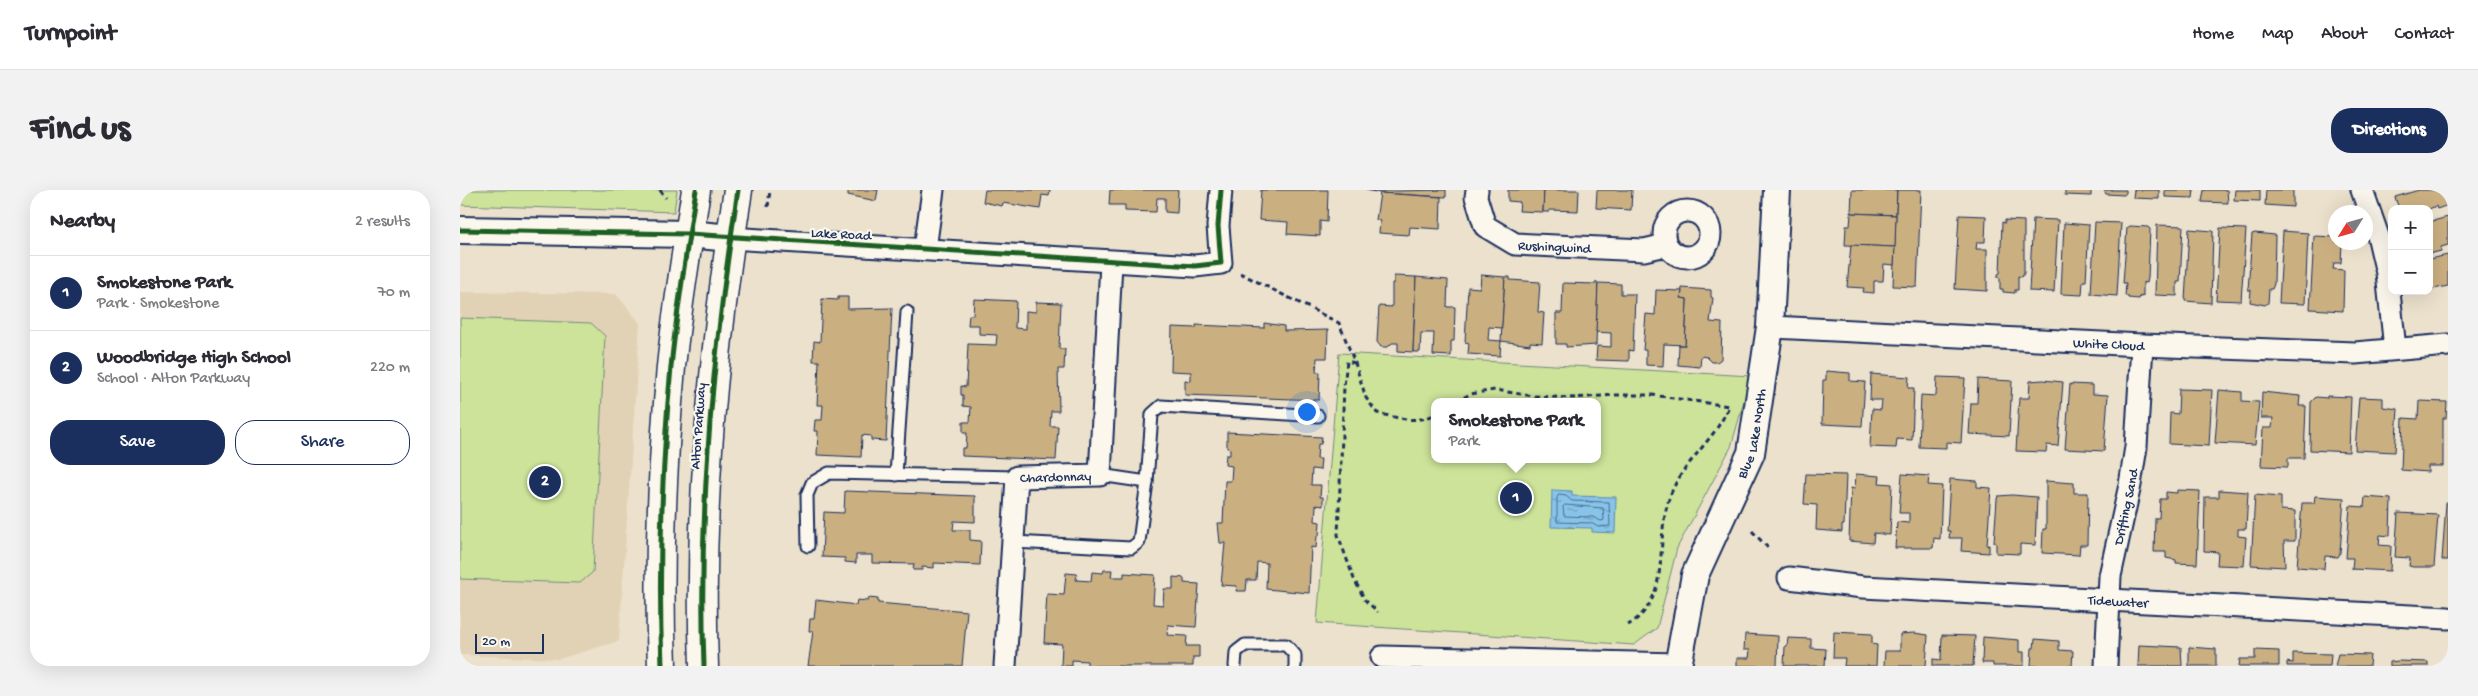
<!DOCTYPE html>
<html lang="en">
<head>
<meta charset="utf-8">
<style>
	body { margin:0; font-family:"Gochi Hand",sans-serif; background:#f2f2f3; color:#2b2b33 }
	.controls { position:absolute; right:15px; top:15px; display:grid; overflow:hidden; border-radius:10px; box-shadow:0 5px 20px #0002 }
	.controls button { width:45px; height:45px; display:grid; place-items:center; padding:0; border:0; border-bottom:1px solid #e1e1e2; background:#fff; color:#2b2b33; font:25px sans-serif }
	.compass { position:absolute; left:1868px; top:15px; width:45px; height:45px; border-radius:50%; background:#fff; box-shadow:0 5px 20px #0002; rotate:233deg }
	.scale { position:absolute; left:15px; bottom:12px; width:69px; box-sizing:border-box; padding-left:5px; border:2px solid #1b2f5e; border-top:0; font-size:14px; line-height:18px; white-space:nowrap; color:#1b2f5e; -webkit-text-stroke:4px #fbf7ec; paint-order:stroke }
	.you { position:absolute; left:846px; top:221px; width:18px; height:18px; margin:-12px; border:4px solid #fff; border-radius:50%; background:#1a73e8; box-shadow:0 0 0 8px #1a73e833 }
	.badge { display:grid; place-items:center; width:32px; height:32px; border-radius:50%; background:#1b2f5e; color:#fff; font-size:16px; font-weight:700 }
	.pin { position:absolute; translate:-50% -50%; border:2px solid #fff; box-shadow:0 1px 5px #0006 }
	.popup { position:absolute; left:971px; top:208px; width:170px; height:65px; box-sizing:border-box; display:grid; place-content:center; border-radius:10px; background:#fff; filter:drop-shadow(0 1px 4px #0005); font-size:16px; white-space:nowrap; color:#7c7c81 }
	.popup b { font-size:19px; color:#2b2b33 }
	.popup::after { content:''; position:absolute; left:50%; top:100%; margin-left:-10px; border:10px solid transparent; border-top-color:#fff }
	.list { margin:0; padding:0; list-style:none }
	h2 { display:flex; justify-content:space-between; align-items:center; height:65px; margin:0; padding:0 20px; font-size:21px }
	h2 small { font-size:16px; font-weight:400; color:#7c7c81 }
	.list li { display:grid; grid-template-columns:32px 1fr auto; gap:15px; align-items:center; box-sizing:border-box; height:75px; padding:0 20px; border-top:1px solid #e1e1e2 }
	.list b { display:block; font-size:19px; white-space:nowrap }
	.list p { margin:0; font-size:16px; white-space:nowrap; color:#7c7c81 }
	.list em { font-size:16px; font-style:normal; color:#7c7c81 }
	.actions { display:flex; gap:10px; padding:15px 20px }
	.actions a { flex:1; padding:11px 0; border:1px solid #1b2f5e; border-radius:20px; text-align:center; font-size:18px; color:#1b2f5e }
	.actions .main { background:#1b2f5e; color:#fff }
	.map { position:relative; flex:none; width:1988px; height:476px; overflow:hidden; border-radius:20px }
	header { display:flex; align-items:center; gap:30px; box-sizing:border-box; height:70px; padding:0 25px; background:#fff; border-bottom:1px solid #e1e1e2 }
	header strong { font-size:24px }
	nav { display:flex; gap:28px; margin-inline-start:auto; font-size:18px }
	.intro { display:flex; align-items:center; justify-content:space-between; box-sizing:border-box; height:120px; padding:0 30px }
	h1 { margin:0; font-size:35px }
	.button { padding:12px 22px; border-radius:20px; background:#1b2f5e; color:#fff; font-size:18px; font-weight:700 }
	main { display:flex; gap:30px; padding:0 30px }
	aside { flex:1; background:#fff; border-radius:20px; box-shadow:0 5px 20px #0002 }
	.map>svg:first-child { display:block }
</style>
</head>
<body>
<header>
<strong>Turnpoint</strong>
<nav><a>Home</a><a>Map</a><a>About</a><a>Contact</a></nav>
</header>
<div class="intro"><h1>Find us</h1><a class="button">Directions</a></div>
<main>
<aside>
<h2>Nearby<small>2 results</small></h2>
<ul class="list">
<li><span class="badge">1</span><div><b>Smokestone Park</b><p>Park · Smokestone</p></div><em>70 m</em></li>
<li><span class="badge">2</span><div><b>Woodbridge High School</b><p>School · Alton Parkway</p></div><em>220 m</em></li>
</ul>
<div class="actions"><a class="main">Save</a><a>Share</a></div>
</aside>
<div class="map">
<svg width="1988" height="476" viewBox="0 0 1988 476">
	<defs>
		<pattern id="water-ripples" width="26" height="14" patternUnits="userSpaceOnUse" patternTransform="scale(1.25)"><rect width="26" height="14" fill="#88c4e8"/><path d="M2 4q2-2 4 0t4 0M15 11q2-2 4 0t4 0" fill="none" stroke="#6ea0bf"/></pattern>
	</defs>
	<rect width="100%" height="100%" fill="#ece1cc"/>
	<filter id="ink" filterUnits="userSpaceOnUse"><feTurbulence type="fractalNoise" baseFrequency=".02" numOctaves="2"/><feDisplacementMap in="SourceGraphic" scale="10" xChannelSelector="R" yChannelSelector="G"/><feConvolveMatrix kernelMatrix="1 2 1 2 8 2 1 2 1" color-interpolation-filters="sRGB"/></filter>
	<g filter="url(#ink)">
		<path fill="#e2d2b5" d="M0 102 156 104 180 133 159 451 99 469 0 465Z"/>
		<g fill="#cce399" stroke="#74897c" fill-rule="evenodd">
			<path d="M0 0H217L214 22 0 15Z"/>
			<path d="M0 128 131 133 145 146 133 382 120 393 0 389Z"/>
			<path d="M879 163 1291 186 1271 257 1217 358 1197 438 1174 455 857 433ZM975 212H1137V269H975Z"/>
		</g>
		<path fill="url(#water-ripples)" stroke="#5c88b1" d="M1092 300 1112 301V306L1156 307 1155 343 1132 342V338L1091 337Z"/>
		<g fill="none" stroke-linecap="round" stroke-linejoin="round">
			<g stroke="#476b95" stroke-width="1">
				<path d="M1099 305 1106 306 1112 311 1149 312 1150 336 1138 337 1131 333 1097 332V308Z"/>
				<path d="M1105 315 1143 318 1144 330 1141 331 1133 327 1104 326 1103 317Z"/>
			</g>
		</g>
		<g fill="#caaf80" stroke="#1b2f5e">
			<path d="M388 0H418L416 11 388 5Z"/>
			<path d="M525 0H590L589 6 582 5 580 19 543 13 542 16 523 12Z"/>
			<path d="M650 0H718L717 23 705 22V8H697L696 22 665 21V15H649Z"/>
			<path d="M801 0H868L867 32 860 31V46L827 44 828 32 799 30Z"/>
			<path d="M906 0 935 1 986 0V7L920 3Z"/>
			<path d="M1048 0H1084L1083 22 1059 21 1060 12 1048 11Z"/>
			<path d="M1084 0H1119L1118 21 1089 20V22H1083Z"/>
			<path d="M1137 0H1172L1171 20 1136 18Z"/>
			<path d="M1392 0H1437L1436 25 1391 23Z"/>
			<path d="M1437 0H1461L1457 97 1433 96Z"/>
			<path d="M1605 0H1631V6L1605 5Z"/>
			<path d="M1644 0H1666V3L1664 5 1646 4Z"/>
			<path d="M1674 0H1699V9L1673 8Z"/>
			<path d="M1705 0H1734L1733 8 1705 7Z"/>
			<path d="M1744 0H1767L1768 13 1742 12Z"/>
			<path d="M1775 0H1800V11L1774 10Z"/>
			<path d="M1806 0H1833V17L1805 15Z"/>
			<path d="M1959 0H1988V15L1977 19 1976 16 1969 19H1939L1935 7Z"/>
			<path d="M920 3 981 7 980 39 950 37 949 45 919 43 920 31 916 30Z"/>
			<path d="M1391 23 1436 25 1435 57 1385 55 1386 36H1390Z"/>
			<path d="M1499 25 1526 26 1525 52H1517L1516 59H1527V101L1495 99Z"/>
			<path d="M1988 27V55L1981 57V61L1969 64V32Z"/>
			<path d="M1573 29 1598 30 1594 102 1569 101Z"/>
			<path d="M1545 30 1564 31V83L1562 87 1558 86V100H1555V103L1543 102V99H1540V88L1538 87V84L1540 83 1542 32 1545 33Z"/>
			<path d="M1635 32 1661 33 1657 106 1631 104Z"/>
			<path d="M1604 33 1629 35 1626 91H1623L1622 105 1601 104Z"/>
			<path d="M1697 35 1723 36 1720 92H1717V106L1695 105Z"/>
			<path d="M1670 36 1688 37 1690 39 1688 88 1687 93 1683 92V107L1680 106 1679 109 1668 108V106H1665L1666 93H1663L1667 38Z"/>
			<path d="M1760 38 1786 39 1781 111 1756 110Z"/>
			<path d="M1729 39 1753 41 1751 113 1725 111Z"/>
			<path d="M1823 41 1848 43 1845 114 1819 113Z"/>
			<path d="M1795 43 1815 45 1814 94 1812 99H1809L1808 113 1805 115 1790 112 1791 100H1788L1792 44Z"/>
			<path d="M1854 46 1876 47V52H1882L1881 73H1874L1873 79 1884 80 1883 121 1850 119Z"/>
			<path d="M1391 55 1435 57 1434 75 1424 74 1423 91H1414V103L1403 102 1404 98 1387 97Z"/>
			<path d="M1988 65V96L1969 100V69Z"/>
			<path d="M1021 85 1045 87 1042 138 1029 137 1028 150 1041 151 1040 166 1008 164 1009 153 1005 152 1008 97 1020 98Z"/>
			<path d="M934 86 956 87 953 162 938 161V153H932L928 157H921L917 152 919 116 932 117V93H934Z"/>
			<path d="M956 87 988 90 987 117H995L994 151H991V166L973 165 974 143H961L960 162H953Z"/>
			<path d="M1045 87H1050V90L1080 92 1078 122 1084 123 1082 153 1070 152V155L1041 151Z"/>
			<path d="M1136 91 1138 93 1136 155 1106 157V154H1096V123H1102L1103 93 1136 94Z"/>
			<path d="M1138 93 1161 94V104H1175L1173 161 1169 160V171L1136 170 1137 156 1151 157V143L1136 142Z"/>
			<path d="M1222 98 1251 100V107L1253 108 1250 132 1262 133 1261 169 1257 172H1252L1247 167 1241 166 1240 177 1218 175 1219 155H1225L1227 109 1221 108Z"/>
			<path d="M1196 100 1222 101 1221 108 1227 109 1225 155 1204 154 1203 176 1186 175V160H1183L1186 124 1195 125Z"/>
			<path d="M378 107H388V119L432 118 426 251 411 250V246L402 245 401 267 357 265 358 241H354L355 230H362L363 215H357L359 171H353L354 151 360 152 362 109 378 110Z"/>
			<path d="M514 109 556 111 555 138 566 139V121L576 122V112L601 113 599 159H605L604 179H598L599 221H591L590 236H598L596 270 502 266V258H506L507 243H503V232H510L511 217 503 216V205H501V196L506 197 508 154 536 155 537 145 519 144V135H508L509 125H513Z"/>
			<path d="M804 133 824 136V141L868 140 867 168H857L856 182H860L859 210 725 205V190L731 191V182L711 181 712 137 736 138V135L804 138Z"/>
			<path d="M1366 181 1390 183V191L1405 192 1402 236 1362 234 1363 190H1366Z"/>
			<path d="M1411 184 1449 187 1448 198H1454L1452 250 1437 249 1436 258 1410 257 1412 219 1421 220 1422 210H1410Z"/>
			<path d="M1477 187 1505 188 1501 253 1486 252V258L1459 257 1461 205 1476 206Z"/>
			<path d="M1518 189 1552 191 1549 246 1509 244 1511 213H1517Z"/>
			<path d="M1583 190 1603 192 1598 256 1587 255 1586 262 1556 261 1559 208H1569L1570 191Z"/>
			<path d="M1610 194 1632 195V204L1648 205 1644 261 1605 259Z"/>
			<path d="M1719 199 1752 200 1749 256 1709 254 1710 223 1718 224Z"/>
			<path d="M1759 200 1782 202V211L1799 212 1795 255 1755 253Z"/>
			<path d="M1802 202 1840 206 1839 216H1846L1844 268H1828V277L1801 276 1803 238H1812L1813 228H1801Z"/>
			<path d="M1867 206 1891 207 1889 262 1850 260 1851 212 1856 207 1867 208Z"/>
			<path d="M1899 207 1923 208V217L1938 219 1935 262 1895 260Z"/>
			<path d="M1959 211 1987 212 1986 228H1983V276H1968V282L1941 280 1943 228 1958 229Z"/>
			<path d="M767 242 862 247 861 254H858L857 269H861L860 280 852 279 851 295H861L860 307H863V316L856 315 855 331 860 332 859 346H857L856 358 851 357 849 403 806 399 807 373 797 372 796 390H787L786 401H776L777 396 761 395 765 353H760L758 333H763L765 291H771L772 276 765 275 766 265H770V259L767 258Z"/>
			<path d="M1346 284 1386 285 1384 335H1382V342L1356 340 1357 315 1344 314Z"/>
			<path d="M1396 284 1420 286 1419 293 1432 294 1430 345 1414 343 1413 353 1389 351 1391 298 1395 299Z"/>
			<path d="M1442 284 1469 286 1468 295 1482 296 1480 349 1474 348 1473 358H1435L1437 332 1449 333V323H1439Z"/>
			<path d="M1490 289 1517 291V297L1531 298 1527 356 1529 355V363L1501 361 1502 348H1489L1490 341H1487Z"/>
			<path d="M1586 291 1614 293V303H1628L1627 355H1620L1619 365 1582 363 1583 339H1586Z"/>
			<path d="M1717 300 1740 301 1737 374 1716 373V370L1706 368V362H1694L1695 328H1699L1700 309H1706V302L1717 303Z"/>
			<path d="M1759 300 1788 302 1786 339H1778V346L1786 347 1784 376 1757 375 1758 362 1744 361 1745 307H1759Z"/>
			<path d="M385 301 515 306V332L494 331 493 340H510V350L521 351 520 375 474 373V378L462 377V380H453L454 374 412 373V365H396V373L385 372V368L362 367 364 322 384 323Z"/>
			<path d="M1552 305 1577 307 1575 355 1560 354V364L1536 363V353L1534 352 1537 309 1538 306Z"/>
			<path d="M1795 305 1821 307V320L1835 321V351H1824L1825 377 1791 375Z"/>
			<path d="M1855 306 1884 308 1880 363 1878 367 1865 366 1864 379 1837 377 1842 313H1854Z"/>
			<path d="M1905 307 1931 309 1930 346 1920 345 1919 355 1931 356 1930 381 1892 379 1893 368H1886L1890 316 1904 317Z"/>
			<path d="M1986 313H1988V370H1982Z"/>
			<path d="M1938 323 1978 325 1974 377H1953L1949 376 1950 368 1935 367Z"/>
			<path d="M644 380H652L651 387H664V383L695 385 693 414 703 415 704 399H713V387L724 388V393L739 394 736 437 708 435 707 445 727 446 726 456H739V467H733V476H627V471L612 470V476H601L602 454 584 453 587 404 604 405 606 383 617 384 616 390 631 391 632 382 643 383Z"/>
			<path d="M409 408 418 409V413L507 421 502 476H348L353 441H349L350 429H354L356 410 396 415 397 410 408 411Z"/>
			<path d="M1374 442 1412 444V454L1417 455 1416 476H1384L1385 468H1373Z"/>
			<path d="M1454 443 1468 445 1466 476H1424L1425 461H1440V444Z"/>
			<path d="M1285 444 1318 446 1317 476H1277V468H1289L1290 460H1284Z"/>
			<path d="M1482 445 1515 446 1513 476H1473V469L1481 470Z"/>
			<path d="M1523 447 1559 450V462H1564V476H1533V473H1522Z"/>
			<path d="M1328 448 1351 449V458L1366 459 1365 476H1324L1325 456H1327Z"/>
			<path d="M1575 449 1599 451V460L1613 461 1612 476H1571L1572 458H1574Z"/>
			<path d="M1679 455 1721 457 1722 476H1678Z"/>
			<path d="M1729 457 1756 459V476H1729Z"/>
			<path d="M1795 460 1819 461V476H1779L1780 469H1795Z"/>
			<path d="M1833 463 1871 464 1870 476H1827V472L1833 473Z"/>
			<path d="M1878 464 1910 465 1909 476H1875Z"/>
			<path d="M1938 471 1968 472V476H1930V472Z"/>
		</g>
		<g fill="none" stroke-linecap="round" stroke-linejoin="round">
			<g stroke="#1b2f5e" stroke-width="15">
				<g id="service">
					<path d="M436 285 447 122"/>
					<path d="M640 285 687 292 692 224 701 216 858 226"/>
					<path d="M553 352 671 358 679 352 687 292"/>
					<path d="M348 356 347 305 352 293 369 283 557 287"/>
					<path d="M775 476 776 462 785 455H826L835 465V476"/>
				</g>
			</g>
			<g stroke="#1b2f5e" stroke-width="25">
				<g id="minor">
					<path id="s1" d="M1017 0 1016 7 1025 36 1055 54 1184 60 1206 55"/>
					<path d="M1902 0 1919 49 1927 83 1935 159"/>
					<circle cx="1227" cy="44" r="23"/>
					<path d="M270 48 735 76 761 73 758 36 761 0"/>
					<path d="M465 59 473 0"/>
					<path id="s2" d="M1310 137 1682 155 1895 163 1988 155"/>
					<path id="s3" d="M1329 388 1403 397 1988 428"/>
					<path d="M922 467 1218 474"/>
					<path id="s4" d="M545 476 557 287 640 285 651 73"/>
					<path id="s5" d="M1646 476 1650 386 1670 295 1676 257 1682 155"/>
				</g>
			</g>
			<g stroke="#1b2f5e" stroke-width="30">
				<g id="tertiary">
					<path d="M0 40 229 44 270 48"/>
					<path id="s6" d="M1218 476 1235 385 1291 263 1310 137 1317 0"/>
				</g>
			</g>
			<g stroke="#1b2f5e" stroke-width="31">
				<g id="secondary">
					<path d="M202 476C198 376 202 276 211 177 217 117 227 59 236 0"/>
					<path d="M244 476C238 316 253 158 278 0"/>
				</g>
			</g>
			<g stroke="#1b2f5e" stroke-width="3" stroke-dasharray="5 4" stroke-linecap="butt">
				<path d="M200 0 206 8"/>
				<path d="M308 17 310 0"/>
				<path d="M780 83 879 133 895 173 906 208 917 223C935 227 958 235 975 224"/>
				<path d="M895 173 887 171 884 196 878 345 894 389 905 410 918 422"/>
				<path d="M996 212 1010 204 1035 200 1073 206 1113 208 1156 205H1192L1269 216C1255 251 1220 274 1209 309 1194 353 1213 409 1168 435"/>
				<path d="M1292 341 1310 360"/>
			</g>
			<use href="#service" stroke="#fbf7ec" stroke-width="11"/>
			<use href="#minor" stroke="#fbf7ec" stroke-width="21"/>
			<use href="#tertiary" stroke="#fbf7ec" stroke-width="26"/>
			<use href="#secondary" stroke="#fbf7ec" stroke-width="28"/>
			<g stroke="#fbf7ec" stroke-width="8">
				<g id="cycleway">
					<path d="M0 40 229 44 735 76 761 73 758 36 761 0"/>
					<path d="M202 476C198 376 202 276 211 177 217 117 227 59 236 0"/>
					<path d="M244 476C238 316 253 158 278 0"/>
				</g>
			</g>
			<use href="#cycleway" stroke="#1b5e20" stroke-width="5"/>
		</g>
	</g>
	<g text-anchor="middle" stroke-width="4.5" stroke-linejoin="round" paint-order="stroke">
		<g font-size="14" fill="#1b2f5e" stroke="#fbf7ec">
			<text transform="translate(381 43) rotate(3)" y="5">Lake Road</text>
			<text dy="5" stroke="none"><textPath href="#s1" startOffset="112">Rushingwind</textPath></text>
			<text dy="5" stroke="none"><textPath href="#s2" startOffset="339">White Cloud</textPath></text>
			<text transform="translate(237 236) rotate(-86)" y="5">Alton Parkway</text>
			<text dy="5" stroke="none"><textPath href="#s6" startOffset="246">Blue Lake North</textPath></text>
			<text dy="5" stroke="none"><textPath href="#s4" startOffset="228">Chardonnay</textPath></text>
			<text dy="5" stroke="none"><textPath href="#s5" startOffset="161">Drifting Sand</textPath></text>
			<text dy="5" stroke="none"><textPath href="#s3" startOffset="330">Tidewater</textPath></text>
		</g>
	</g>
</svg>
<div class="controls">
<button>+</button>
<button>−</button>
</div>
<svg class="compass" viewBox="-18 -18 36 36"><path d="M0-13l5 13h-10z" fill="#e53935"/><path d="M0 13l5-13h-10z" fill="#7c7c81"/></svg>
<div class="scale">20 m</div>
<div class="you"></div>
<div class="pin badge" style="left:1056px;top:308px">1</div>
<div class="popup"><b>Smokestone Park</b>Park</div>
<div class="pin badge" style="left:85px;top:292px">2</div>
</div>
</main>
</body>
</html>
